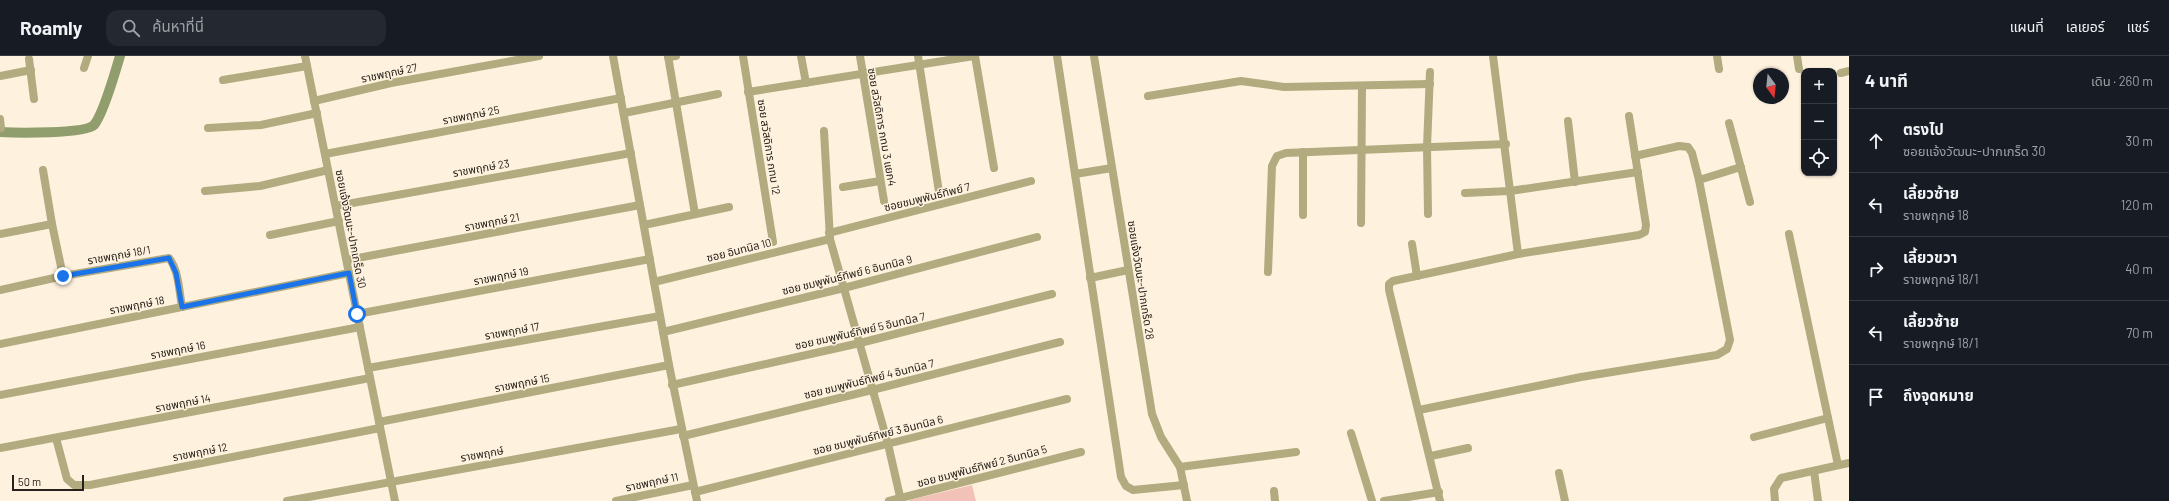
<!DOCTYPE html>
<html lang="th">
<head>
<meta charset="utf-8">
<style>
	body { margin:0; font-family:Barlow,"Noto Sans Thai",sans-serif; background:#242831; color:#f1f3f6 }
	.controls { position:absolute; right:12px; top:12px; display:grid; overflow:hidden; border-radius:8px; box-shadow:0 1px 3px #0004 }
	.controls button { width:36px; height:36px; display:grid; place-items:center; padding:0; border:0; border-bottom:1px solid #363941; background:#171b24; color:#f1f3f6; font:20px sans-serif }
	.compass { position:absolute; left:1753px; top:12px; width:36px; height:36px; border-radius:50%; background:#171b24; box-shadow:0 1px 3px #0004; rotate:165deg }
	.scale { position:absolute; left:12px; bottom:10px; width:72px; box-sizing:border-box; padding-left:4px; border:2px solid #26221b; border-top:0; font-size:11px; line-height:14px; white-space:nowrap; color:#26221b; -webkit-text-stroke:3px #fef1de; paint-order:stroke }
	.stop { position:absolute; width:12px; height:12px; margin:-9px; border:3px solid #1a73e8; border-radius:50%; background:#fff }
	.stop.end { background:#1a73e8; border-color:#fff; box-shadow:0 1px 4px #0008 }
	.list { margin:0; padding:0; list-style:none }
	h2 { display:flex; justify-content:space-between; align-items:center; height:52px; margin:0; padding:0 16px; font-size:17px }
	h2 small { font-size:13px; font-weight:400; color:#9ea1a6 }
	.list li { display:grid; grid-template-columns:26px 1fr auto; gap:12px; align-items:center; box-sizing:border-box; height:64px; padding:0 16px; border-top:1px solid #363941 }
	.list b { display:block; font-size:15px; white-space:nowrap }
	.list p { margin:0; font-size:13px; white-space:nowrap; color:#9ea1a6 }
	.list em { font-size:13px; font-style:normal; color:#9ea1a6 }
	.icon { flex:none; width:22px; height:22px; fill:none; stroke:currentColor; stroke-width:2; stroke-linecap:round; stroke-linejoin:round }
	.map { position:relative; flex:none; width:1849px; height:445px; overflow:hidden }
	header { display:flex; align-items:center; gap:24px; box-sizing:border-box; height:56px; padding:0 20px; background:#171b24; border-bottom:1px solid #363941 }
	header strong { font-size:19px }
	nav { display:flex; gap:22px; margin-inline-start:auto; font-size:14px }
	.search { width:280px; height:36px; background:#242831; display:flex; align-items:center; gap:10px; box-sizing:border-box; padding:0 14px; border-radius:12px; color:#9ea1a6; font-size:15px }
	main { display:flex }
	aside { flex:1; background:#171b24 }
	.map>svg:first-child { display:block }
</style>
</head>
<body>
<header>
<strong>Roamly</strong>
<div class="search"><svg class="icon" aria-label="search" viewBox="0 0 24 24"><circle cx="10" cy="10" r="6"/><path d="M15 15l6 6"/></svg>ค้นหาที่นี่</div>
<nav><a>แผนที่</a><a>เลเยอร์</a><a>แชร์</a></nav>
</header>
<main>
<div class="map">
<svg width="1849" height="445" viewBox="0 0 1849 445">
	<rect width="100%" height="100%" fill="#fef1de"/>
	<path fill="#f2c2b9" d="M972 429 976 445H909V444Z"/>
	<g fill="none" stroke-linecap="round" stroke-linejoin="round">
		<path stroke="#8f9e6c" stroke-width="10" d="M0 76C16 77 85 78 94 69 104 57 115 16 120 0"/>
		<g stroke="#b2ab7f" stroke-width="8">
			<path d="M305 0 395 445"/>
			<path d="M613 0 669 309 697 445"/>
			<path d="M668 0 695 158"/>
			<path d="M743 0 773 186"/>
			<path d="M801 0 806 27"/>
			<path d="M860 0 884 145"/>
			<path d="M918 0 939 136"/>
			<path d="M975 0 994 112"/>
			<path d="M1057 0 1121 421 1126 430 1133 434 1184 429"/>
			<path d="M1094 0 1152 358 1161 381 1180 411 1187 445"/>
			<path d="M1493 0 1518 198"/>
			<path d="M1717 0 1719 13"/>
			<path d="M1797 0 1799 13"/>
			<path d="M668 1 676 0"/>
			<path d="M29 3 34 43"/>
			<path d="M84 12 88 0"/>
			<path d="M1841 17 1849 15"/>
			<path d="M0 20 31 14"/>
			<path d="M223 24 307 10"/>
			<path d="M748 36 974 0"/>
			<path d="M1148 40 1241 25 1284 31 1430 28"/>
			<path d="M314 45 391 27 539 0"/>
			<path d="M624 57 718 38"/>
			<path d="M0 63 1 72"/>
			<path d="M1568 65 1575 126"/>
			<path d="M1729 67 1750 146"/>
			<path d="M208 72 261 69 317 57"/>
			<path d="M824 75 830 183 888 388 901 445"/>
			<path d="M325 98 621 42"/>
			<path d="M43 114 52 168"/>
			<path d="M1075 118 1112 112"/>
			<path d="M1699 124 1741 111"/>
			<path d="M843 131 880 125"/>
			<path d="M205 135 260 130 328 114"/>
			<path d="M1465 137 1510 135 1638 116"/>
			<path d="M336 150 631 97"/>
			<path d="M1428 158 1427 91 1430 16"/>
			<path d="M1303 159V96"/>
			<path d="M1361 167 1362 31"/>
			<path d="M644 169 729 151"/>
			<path d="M829 177 1031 125"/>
			<path d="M0 178 52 168 63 220"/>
			<path d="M1789 178 1838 409"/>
			<path d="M270 179 339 165"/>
			<path d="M1412 188 1417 220"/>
			<path d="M347 204 640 149"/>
			<path d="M1268 216 1272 110 1277 100 1286 97 1506 88"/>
			<path d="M1090 222 1128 214"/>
			<path d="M654 226 830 183"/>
			<path d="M0 234 63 220 169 202C179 215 179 235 182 251"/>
			<path d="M357 258 650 203"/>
			<path d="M663 276 844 232 1037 181"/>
			<path d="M0 288 349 217"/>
			<path d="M368 312 660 260"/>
			<path d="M672 329 860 287 1052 238"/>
			<path d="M0 339 360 271"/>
			<path d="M1419 354 1581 321 1717 299 1727 293 1730 284 1699 124 1692 97 1688 91 1679 90 1635 100"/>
			<path d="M379 366 669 309"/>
			<path d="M1351 377 1372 445"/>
			<path d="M683 380 872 334 1060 286"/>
			<path d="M1754 381 1828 362"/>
			<path d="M56 382 67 423 74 429H90L380 372"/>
			<path d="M0 392 370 322"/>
			<path d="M1431 400 1468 392"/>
			<path d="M1180 411 1296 396"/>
			<path d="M1814 415 1818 445"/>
			<path d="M1559 417 1565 445"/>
			<path d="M1274 435 1275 445"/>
			<path d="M695 436 1067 343"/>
			<path d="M287 445 681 373"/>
			<path d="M616 445 693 429"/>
			<path d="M889 445 1081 396"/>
			<path d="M1384 445 1439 436"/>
			<path d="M1440 445 1389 234V228L1393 225 1518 198 1639 179 1645 176 1646 169 1629 60"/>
			<path d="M1775 445 1774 433 1781 422 1849 407"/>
		</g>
	</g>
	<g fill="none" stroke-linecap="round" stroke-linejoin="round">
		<path stroke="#1a73e8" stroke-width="5" d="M63 220 169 202 176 217 182 251 349 217 357 258"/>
	</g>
	<g text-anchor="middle" stroke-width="3" stroke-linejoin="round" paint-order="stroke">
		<g font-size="11" fill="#26221b" stroke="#fef1de">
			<text transform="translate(389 17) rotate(-12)" y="4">ราชพฤกษ์ 27</text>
			<text transform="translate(471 59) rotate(-11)" y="4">ราชพฤกษ์ 25</text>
			<text transform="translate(882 71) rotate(80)" y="4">ซอย สวัสดิการ กทม 3 แยก4</text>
			<text transform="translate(769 91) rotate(81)" y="4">ซอย สวัสดิการ กทม 12</text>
			<text transform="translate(481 112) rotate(-10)" y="4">ราชพฤกษ์ 23</text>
			<text transform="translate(927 141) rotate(-14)" y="4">ซอยชมพูพันธ์ทิพย์ 7</text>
			<text transform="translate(492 166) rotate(-11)" y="4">ราชพฤกษ์ 21</text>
			<text transform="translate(351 173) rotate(79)" y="4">ซอยแจ้งวัฒนะ-ปากเกร็ด 30</text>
			<text transform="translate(739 194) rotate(-14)" y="4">ซอย อินทนิล 10</text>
			<text transform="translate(119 199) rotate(-10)" y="4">ราชพฤกษ์ 18/1</text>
			<text transform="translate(847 219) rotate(-14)" y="4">ซอย ชมพูพันธ์ทิพย์ 6 อินทนิล 9</text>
			<text transform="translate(501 220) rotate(-11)" y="4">ราชพฤกษ์ 19</text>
			<text transform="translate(1141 224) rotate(81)" y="4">ซอยแจ้งวัฒนะ-ปากเกร็ด 28</text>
			<text transform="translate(137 249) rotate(-11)" y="4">ราชพฤกษ์ 18</text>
			<text transform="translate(512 275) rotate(-10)" y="4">ราชพฤกษ์ 17</text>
			<text transform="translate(860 275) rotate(-13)" y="4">ซอย ชมพูพันธ์ทิพย์ 5 อินทนิล 7</text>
			<text transform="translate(178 294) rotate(-11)" y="4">ราชพฤกษ์ 16</text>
			<text transform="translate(869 323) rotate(-14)" y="4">ซอย ชมพูพันธ์ทิพย์ 4 อินทนิล 7</text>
			<text transform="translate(522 327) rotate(-11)" y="4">ราชพฤกษ์ 15</text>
			<text transform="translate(183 347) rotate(-11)" y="4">ราชพฤกษ์ 14</text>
			<text transform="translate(878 379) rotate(-14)" y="4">ซอย ชมพูพันธ์ทิพย์ 3 อินทนิล 6</text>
			<text transform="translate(200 396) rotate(-11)" y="4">ราชพฤกษ์ 12</text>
			<text transform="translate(482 398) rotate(-10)" y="4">ราชพฤกษ์</text>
			<text transform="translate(982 410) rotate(-15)" y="4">ซอย ชมพูพันธ์ทิพย์ 2 อินทนิล 5</text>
			<text transform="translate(652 426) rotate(-12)" y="4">ราชพฤกษ์ 11</text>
		</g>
	</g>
</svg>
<div class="controls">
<button>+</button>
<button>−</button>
<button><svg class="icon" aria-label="locate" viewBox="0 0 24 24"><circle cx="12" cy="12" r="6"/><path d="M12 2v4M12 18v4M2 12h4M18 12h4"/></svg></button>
</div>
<svg class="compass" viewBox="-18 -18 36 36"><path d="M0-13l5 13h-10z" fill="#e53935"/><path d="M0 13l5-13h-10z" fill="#9ea1a6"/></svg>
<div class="scale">50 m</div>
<div class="stop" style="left:357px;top:258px"></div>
<div class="stop end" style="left:63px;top:220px"></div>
</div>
<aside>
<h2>4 นาที<small>เดิน · 260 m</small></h2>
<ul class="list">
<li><svg class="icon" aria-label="ahead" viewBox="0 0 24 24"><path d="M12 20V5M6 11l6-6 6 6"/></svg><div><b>ตรงไป</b><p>ซอยแจ้งวัฒนะ-ปากเกร็ด 30</p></div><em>30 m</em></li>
<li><svg class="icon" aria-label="left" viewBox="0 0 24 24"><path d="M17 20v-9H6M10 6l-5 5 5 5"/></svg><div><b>เลี้ยวซ้าย</b><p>ราชพฤกษ์ 18</p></div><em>120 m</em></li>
<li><svg class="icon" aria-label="right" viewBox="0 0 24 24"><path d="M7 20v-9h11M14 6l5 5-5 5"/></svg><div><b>เลี้ยวขวา</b><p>ราชพฤกษ์ 18/1</p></div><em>40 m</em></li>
<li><svg class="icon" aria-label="left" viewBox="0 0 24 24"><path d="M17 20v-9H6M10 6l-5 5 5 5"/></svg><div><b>เลี้ยวซ้าย</b><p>ราชพฤกษ์ 18/1</p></div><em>70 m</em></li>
<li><svg class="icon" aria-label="arrive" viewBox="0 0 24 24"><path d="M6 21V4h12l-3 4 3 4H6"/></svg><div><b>ถึงจุดหมาย</b></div></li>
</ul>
</aside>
</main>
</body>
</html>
